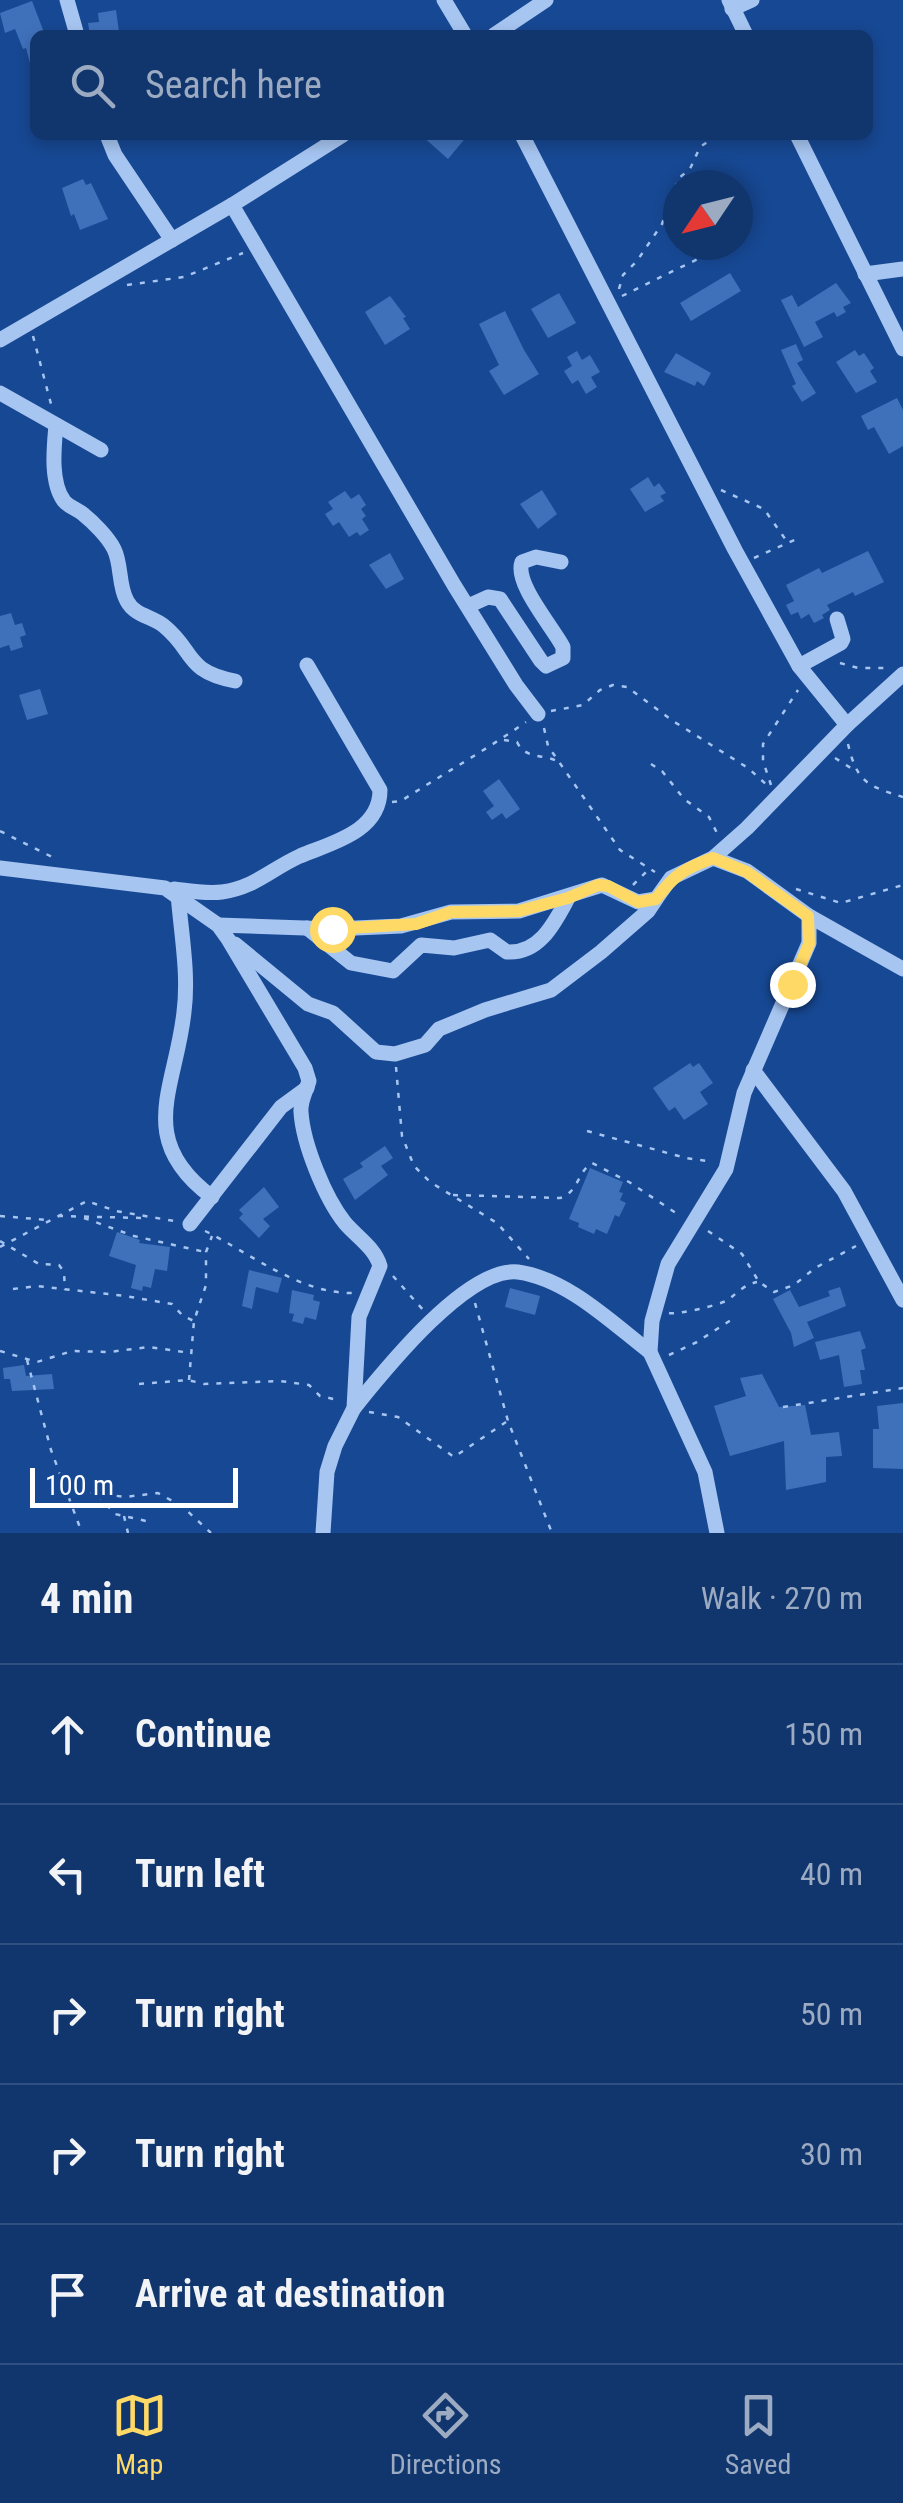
<!DOCTYPE html>
<html lang="en">
<head>
<meta charset="utf-8">
<style>
	body { margin:0; font-family:"Roboto Condensed",sans-serif; background:#1e4176; color:#f1f3f6 }
	.compass { position:absolute; left:663px; top:170px; width:90px; height:90px; border-radius:50%; background:#11366e; box-shadow:0 5px 15px #0003; rotate:235deg }
	.scale { position:absolute; left:30px; bottom:25px; width:208px; box-sizing:border-box; padding-left:10px; border:5px solid #fff; border-top:0; font-size:28px; line-height:35px; white-space:nowrap; color:#fff; -webkit-text-stroke:8px #174893; paint-order:stroke }
	.stop { position:absolute; width:30px; height:30px; margin:-22px; border:8px solid #ffd966; border-radius:50%; background:#fff }
	.stop.end { background:#ffd966; border-color:#fff; box-shadow:0 2px 10px #0008 }
	.list { margin:0; padding:0; list-style:none }
	h2 { display:flex; justify-content:space-between; align-items:center; height:130px; margin:0; padding:0 40px; font-size:42px }
	h2 small { font-size:32px; font-weight:400; color:#9cabc2 }
	.list li { display:grid; grid-template-columns:65px 1fr auto; gap:30px; align-items:center; box-sizing:border-box; height:140px; padding:0 40px; border-top:2px solid #305081 }
	.list b { display:block; font-size:38px; white-space:nowrap }
	.list em { font-size:32px; font-style:normal; color:#9cabc2 }
	.icon { flex:none; width:55px; height:55px; fill:none; stroke:currentColor; stroke-width:2; stroke-linecap:round; stroke-linejoin:round }
	.map { position:relative; flex:none; width:903px; height:1533px; overflow:hidden }
	.search { position:absolute; background:#11366e; box-shadow:0 5px 15px #0003; left:30px; right:30px; top:30px; height:110px; display:flex; align-items:center; gap:25px; box-sizing:border-box; padding:0 35px; border-radius:15px; color:#9cabc2; font-size:38px }
	.sheet { height:830px; background:#11366e }
	nav { display:flex; justify-content:space-around; align-items:center; box-sizing:border-box; height:140px; border-top:2px solid #305081; background:#11366e; font-size:28px; color:#9cabc2 }
	nav a { display:grid; justify-items:center; gap:5px }
	nav .on { color:#ffd966 }
	.map>svg:first-child { display:block }
</style>
</head>
<body>
<div class="map">
<svg width="903" height="1533" viewBox="0 0 903 1533">
	<rect width="100%" height="100%" fill="#174893"/>
	<g fill="#3f71bb">
		<path d="M32 1 45 35H35V67H31L26 48 23 49 15 29 5 33 0 13Z"/>
		<path d="M116 10 119 32 90 35 88 23 99 22 98 13Z"/>
		<path d="M421 135H468L448 159Z"/>
		<path d="M83 179 86 185 91 183 108 219 80 230 74 214 71 216 62 188Z"/>
		<path d="M730 273 741 291 691 321 680 303Z"/>
		<path d="M836 283 851 303 843 307 846 312 837 317 834 312 815 322 823 337 804 347 781 300 792 295 798 307Z"/>
		<path d="M559 293 576 323 548 338 531 309Z"/>
		<path d="M390 296 406 317 403 318 410 329 385 345 365 312Z"/>
		<path d="M505 311 524 350 539 374 504 395 489 371 499 365 479 324Z"/>
		<path d="M796 344 803 360 797 363 816 393 802 402 792 386 796 384 781 350Z"/>
		<path d="M855 350 859 356 864 353 874 368 870 371 877 382 856 393 836 362Z"/>
		<path d="M577 351 582 360 590 355 600 372 591 377 597 387 586 394 578 380 572 384 564 371 572 366 567 357Z"/>
		<path d="M676 353 711 373 704 386 697 381 695 386 664 372Z"/>
		<path d="M897 398 903 410V446L889 454 874 427 868 430 861 416Z"/>
		<path d="M648 477 654 487 659 483 666 493 660 496 664 501 645 512 630 489Z"/>
		<path d="M542 490 557 514 538 529 520 504Z"/>
		<path d="M345 491 351 499 359 494 366 505 361 509 366 516 362 519 369 530 360 536 357 532 349 537 339 522 333 526 325 514 333 509 328 502Z"/>
		<path d="M868 551 884 582 855 596 853 592 827 605 830 610 822 615 824 618 814 623 809 614 801 619 798 612 791 615 786 605 794 601 786 585 819 568 822 573Z"/>
		<path d="M390 553 404 579 386 589 369 565Z"/>
		<path d="M11 613 15 625 22 623 26 635 20 637 23 647 11 651 9 645 0 648V616Z"/>
		<path d="M40 689 48 714 27 720 19 695Z"/>
		<path d="M499 779 520 809 506 819 502 813 492 820 486 812 494 806 483 791Z"/>
		<path d="M690 1063 693 1067 699 1063 713 1083 700 1092 708 1104 684 1120 675 1107 669 1111 653 1088Z"/>
		<path d="M385 1146 393 1158 381 1166 388 1175 355 1200 343 1179 363 1167 360 1163Z"/>
		<path d="M590 1168 623 1182 619 1192 623 1193 620 1200 626 1203 619 1217 615 1215 607 1234 596 1229 594 1234 578 1227 579 1223 569 1219Z"/>
		<path d="M264 1187 279 1207 263 1219 270 1226 259 1238 239 1218 243 1214 239 1210Z"/>
		<path d="M117 1232 140 1240 139 1243 170 1247 167 1271 155 1269 151 1288 143 1286 142 1291 131 1288 136 1265 109 1256Z"/>
		<path d="M249 1270 282 1278 278 1293 256 1287 252 1309 242 1306Z"/>
		<path d="M840 1287 846 1306 807 1322 814 1338 794 1347 791 1333 773 1299 790 1290 799 1307 830 1296 828 1291Z"/>
		<path d="M510 1288 540 1296 535 1315 505 1307Z"/>
		<path d="M292 1290 314 1295 313 1300 320 1302 316 1320 305 1317 303 1324 292 1321 294 1314 289 1313Z"/>
		<path d="M860 1331 866 1348 861 1350 865 1370H860L862 1384 844 1387 839 1355 820 1360 815 1342Z"/>
		<path d="M24 1365 26 1376 52 1374 54 1389 12 1391 10 1379H4L3 1368Z"/>
		<path d="M762 1374 779 1407 805 1405 811 1435 839 1432 842 1456 826 1457V1482L786 1490 784 1441 730 1456 714 1406 746 1396 740 1378Z"/>
		<path d="M903 1403V1469L873 1468V1429H879L877 1406Z"/>
	</g>
	<g fill="none" stroke-linecap="round" stroke-linejoin="round">
		<g stroke="#a6c5f1" stroke-width="2.5" stroke-dasharray="5 8" stroke-linecap="butt">
			<path d="M127 285 184 277 243 253"/>
			<path d="M619 289 623 275 637 261 662 224 679 178 690 169 700 147 718 135"/>
			<path d="M622 296 706 255"/>
			<path d="M33 336 51 404"/>
			<path d="M721 490 764 509 788 543"/>
			<path d="M754 558 799 538"/>
			<path d="M840 663 858 668H887"/>
			<path d="M551 711 583 705 600 690 613 685 627 687 673 721 748 768 768 786"/>
			<path d="M544 728 548 746 620 850 655 872"/>
			<path d="M504 740 517 742C525 759 542 754 557 761"/>
			<path d="M848 744C857 782 867 786 903 797"/>
			<path d="M835 758 854 770"/>
			<path d="M651 764 662 771 684 799 709 817 717 833"/>
			<path d="M771 785 763 761V744L798 690"/>
			<path d="M392 802 401 801C443 774 486 750 526 722"/>
			<path d="M0 831 56 859"/>
			<path d="M633 885 648 870"/>
			<path d="M796 889 841 903 903 885"/>
			<path d="M396 1067 402 1136 414 1166 430 1182 497 1223 529 1259"/>
			<path d="M587 1131 686 1158 713 1162"/>
			<path d="M453 1195 560 1198C579 1192 577 1172 592 1163L629 1182 679 1215"/>
			<path d="M0 1216 48 1220"/>
			<path d="M58 1216 144 1218"/>
			<path d="M84 1218 134 1236 205 1252"/>
			<path d="M205 1231C250 1253 300 1294 353 1293"/>
			<path d="M708 1231 742 1254 759 1282 774 1292 794 1285 815 1268 856 1246"/>
			<path d="M0 1241 39 1264 59 1265 64 1272 65 1290"/>
			<path d="M0 1247 87 1201 116 1211 174 1221"/>
			<path d="M393 1276 424 1311"/>
			<path d="M13 1289 37 1286 125 1296 172 1304 183 1316 194 1321"/>
			<path d="M475 1303 508 1421 552 1533"/>
			<path d="M669 1313C678 1315 719 1305 728 1300 738 1292 744 1285 757 1282"/>
			<path d="M0 1351 37 1362 72 1351 109 1352 149 1347 191 1353"/>
			<path d="M669 1355 697 1342 734 1318"/>
			<path d="M27 1360 51 1450 82 1533"/>
			<path d="M189 1380 194 1321 206 1285V1252L212 1236"/>
			<path d="M139 1384 188 1380 204 1384 280 1381 309 1385 320 1396 338 1400"/>
			<path d="M783 1407 903 1388"/>
			<path d="M369 1412 398 1417 454 1457 506 1422"/>
			<path d="M65 1489 125 1497 158 1493 183 1507 211 1533"/>
			<path d="M98 1495 115 1514 146 1521"/>
			<path d="M124 1516 128 1533"/>
		</g>
		<g stroke="#a6c5f1" stroke-width="15">
			<path d="M67 0 77 35"/>
			<path d="M444 0 465 35"/>
			<path d="M729 0 746 35"/>
			<path d="M732 9 752 0"/>
			<path d="M494 35 546 0"/>
			<path d="M107 135 115 155 172 240"/>
			<path d="M522 135 735 550 799 666 847 725"/>
			<path d="M797 135 903 349"/>
			<path d="M232 205 454 585 516 685 538 714"/>
			<path d="M865 274 903 269"/>
			<path d="M0 340 232 205 343 135"/>
			<path d="M0 393 101 450"/>
			<path d="M56 425C54 447 50 482 64 501 69 507 77 509 83 514 93 522 108 537 114 549 122 565 118 585 127 601 135 616 152 616 164 626 195 651 184 671 235 681"/>
			<path d="M468 606 488 597 500 599 541 661 546 666 563 658V647C552 626 514 583 522 562L536 557 561 562"/>
			<path d="M799 666 841 643 843 639 837 619"/>
			<path d="M713 858 747 871 809 916 903 969"/>
			<path d="M0 868 165 888 218 925 228 939 305 1068 309 1081C306 1091 300 1101 301 1112 303 1144 325 1198 345 1223 357 1237 375 1248 380 1266L359 1317 354 1408 335 1446 327 1472 323 1533"/>
			<path d="M174 889C190 891 206 894 222 892 256 887 271 869 300 856 331 843 380 832 380 790L307 665"/>
			<path d="M178 894C181 933 189 974 184 1012 176 1088 134 1139 212 1197"/>
			<path d="M218 925 333 929 401 926 451 912 519 911 602 885 638 902 656 899 671 878 713 858 747 828 847 725 903 674"/>
			<path d="M307 928 351 963 393 971 421 945 454 948 490 940 507 952C540 954 555 922 568 898"/>
			<path d="M235 944 308 1004 333 1013 376 1052 395 1054 425 1045 439 1029 485 1010 551 990 601 952 648 911 656 899"/>
			<path d="M753 1070 844 1191 903 1300"/>
			<path d="M190 1224 281 1107 307 1088"/>
			<path d="M354 1408C383 1372 467 1266 518 1272 568 1279 612 1323 650 1352"/>
			<path d="M717 1533 705 1472 650 1352 652 1321 668 1264 726 1169 744 1093 809 943V916"/>
		</g>
	</g>
	<g fill="none" stroke-linecap="round" stroke-linejoin="round">
		<path stroke="#ffd966" stroke-width="12" d="M332 929 416 924 451 912 519 911 568 898 598 885 608 886 638 902 656 899C674 875 685 868 713 858L747 872 808 916 809 944 792 984"/>
	</g>
</svg>
<svg class="compass" viewBox="-18 -18 36 36"><path d="M0-13l5 13h-10z" fill="#e53935"/><path d="M0 13l5-13h-10z" fill="#9cabc2"/></svg>
<div class="scale">100 m</div>
<div class="stop" style="left:332px;top:929px"></div>
<div class="stop end" style="left:792px;top:984px"></div>
<div class="search"><svg class="icon" aria-label="search" viewBox="0 0 24 24"><circle cx="10" cy="10" r="6"/><path d="M15 15l6 6"/></svg>Search here</div>
</div>
<section class="sheet">
<h2>4 min<small>Walk · 270 m</small></h2>
<ul class="list">
<li><svg class="icon" aria-label="ahead" viewBox="0 0 24 24"><path d="M12 20V5M6 11l6-6 6 6"/></svg><div><b>Continue</b></div><em>150 m</em></li>
<li><svg class="icon" aria-label="left" viewBox="0 0 24 24"><path d="M17 20v-9H6M10 6l-5 5 5 5"/></svg><div><b>Turn left</b></div><em>40 m</em></li>
<li><svg class="icon" aria-label="right" viewBox="0 0 24 24"><path d="M7 20v-9h11M14 6l5 5-5 5"/></svg><div><b>Turn right</b></div><em>50 m</em></li>
<li><svg class="icon" aria-label="right" viewBox="0 0 24 24"><path d="M7 20v-9h11M14 6l5 5-5 5"/></svg><div><b>Turn right</b></div><em>30 m</em></li>
<li><svg class="icon" aria-label="arrive" viewBox="0 0 24 24"><path d="M6 21V4h12l-3 4 3 4H6"/></svg><div><b>Arrive at destination</b></div></li>
</ul>
</section>
<nav>
<a class="on"><svg class="icon" aria-label="map" viewBox="0 0 24 24"><path d="M3 6l6-2 6 2 6-2v14l-6 2-6-2-6 2zM9 4v14M15 6v14"/></svg>Map</a>
<a><svg class="icon" aria-label="directions" viewBox="0 0 24 24"><path d="M12 3l9 9-9 9-9-9zM9 14v-3h6M13 9l2 2-2 2"/></svg>Directions</a>
<a><svg class="icon" aria-label="saved" viewBox="0 0 24 24"><path d="M7 4h10v16l-5-4-5 4z"/></svg>Saved</a>
</nav>
</body>
</html>
